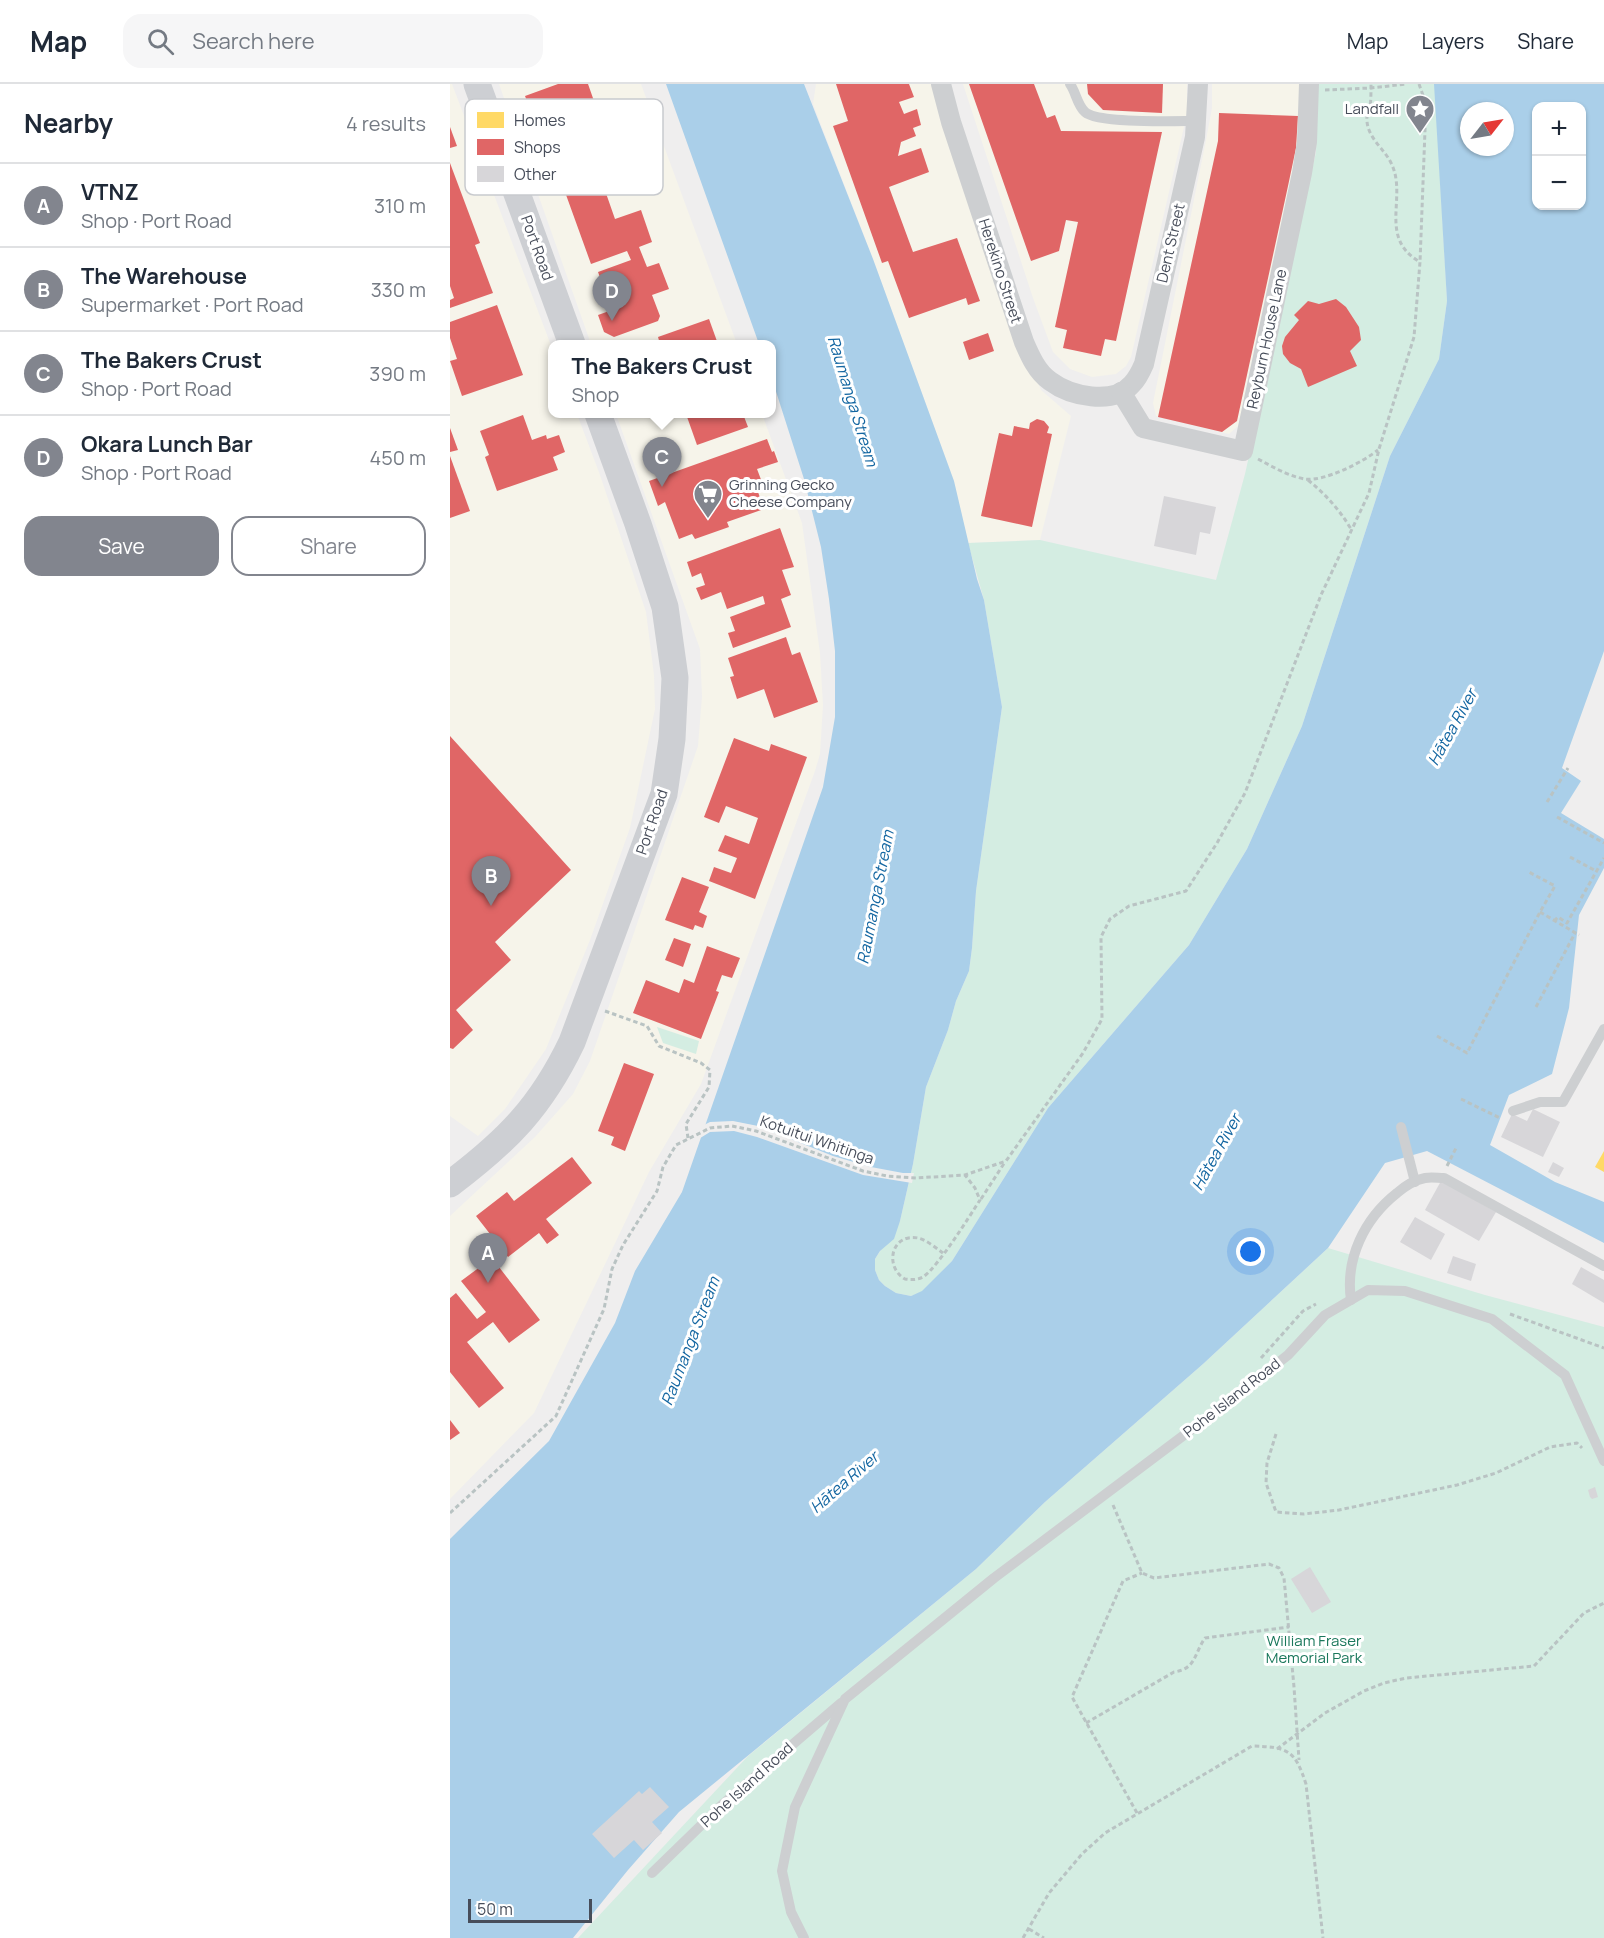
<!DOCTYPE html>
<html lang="en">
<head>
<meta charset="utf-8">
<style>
	body { margin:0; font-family:Manrope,sans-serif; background:#f6f6f7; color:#1f2937 }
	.controls { position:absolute; right:18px; top:18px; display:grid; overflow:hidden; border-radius:12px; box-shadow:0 2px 4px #0004 }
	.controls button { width:54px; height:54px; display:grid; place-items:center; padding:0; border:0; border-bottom:2px solid #e0e1e3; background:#fff; color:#1f2937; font:30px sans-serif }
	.compass { position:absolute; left:1010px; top:18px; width:54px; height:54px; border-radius:50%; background:#fff; box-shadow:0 2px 4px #0004; rotate:59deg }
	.scale { position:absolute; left:18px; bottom:15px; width:124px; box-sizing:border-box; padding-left:6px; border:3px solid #474d5a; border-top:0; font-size:16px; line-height:21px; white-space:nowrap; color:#474d5a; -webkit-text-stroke:4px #fff; paint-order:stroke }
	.you { position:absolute; left:801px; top:1168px; width:21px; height:21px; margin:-15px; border:4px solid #fff; border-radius:50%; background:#1a73e8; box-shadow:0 0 0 9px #1a73e833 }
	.badge { display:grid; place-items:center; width:39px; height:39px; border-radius:50%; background:#82858e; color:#fff; font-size:20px; font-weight:700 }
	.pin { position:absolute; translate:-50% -50px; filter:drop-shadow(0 2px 3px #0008) }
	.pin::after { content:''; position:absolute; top:32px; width:21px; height:18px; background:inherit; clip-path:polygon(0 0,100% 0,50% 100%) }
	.popup { position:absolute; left:98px; top:256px; width:228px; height:78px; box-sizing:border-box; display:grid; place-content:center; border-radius:12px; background:#fff; filter:drop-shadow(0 2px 4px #0005); font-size:20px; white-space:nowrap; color:#747a83 }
	.popup b { font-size:22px; color:#1f2937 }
	.popup::after { content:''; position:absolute; left:50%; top:100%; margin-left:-12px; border:12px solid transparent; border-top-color:#fff }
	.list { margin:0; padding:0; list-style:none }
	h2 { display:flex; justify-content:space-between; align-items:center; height:78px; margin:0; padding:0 24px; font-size:26px }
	h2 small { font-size:20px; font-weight:400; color:#747a83 }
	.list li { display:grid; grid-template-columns:39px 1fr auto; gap:18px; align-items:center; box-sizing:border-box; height:84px; padding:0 24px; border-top:2px solid #e0e1e3 }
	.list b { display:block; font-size:22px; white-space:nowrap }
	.list p { margin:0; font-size:20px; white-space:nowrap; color:#747a83 }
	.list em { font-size:20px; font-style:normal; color:#747a83 }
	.actions { display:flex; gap:12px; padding:18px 24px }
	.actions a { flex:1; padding:14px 0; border:2px solid #82858e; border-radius:18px; text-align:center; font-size:21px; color:#82858e }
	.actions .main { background:#82858e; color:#fff }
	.icon { flex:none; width:33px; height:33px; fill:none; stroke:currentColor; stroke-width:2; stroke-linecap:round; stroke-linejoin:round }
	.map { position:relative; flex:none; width:1154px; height:1854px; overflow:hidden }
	header { display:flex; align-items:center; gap:36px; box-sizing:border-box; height:84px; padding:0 30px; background:#fff; border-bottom:2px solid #e0e1e3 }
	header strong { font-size:28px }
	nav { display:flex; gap:33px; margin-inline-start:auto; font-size:21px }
	.search { width:420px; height:54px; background:#f6f6f7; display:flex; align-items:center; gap:15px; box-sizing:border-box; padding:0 21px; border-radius:18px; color:#747a83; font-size:22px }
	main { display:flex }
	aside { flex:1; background:#fff }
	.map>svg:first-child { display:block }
</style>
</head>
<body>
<header>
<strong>Map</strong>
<div class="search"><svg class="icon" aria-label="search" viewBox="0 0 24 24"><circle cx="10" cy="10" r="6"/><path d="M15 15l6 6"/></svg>Search here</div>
<nav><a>Map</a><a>Layers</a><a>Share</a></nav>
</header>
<main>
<aside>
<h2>Nearby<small>4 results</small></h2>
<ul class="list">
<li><span class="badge">A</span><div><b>VTNZ</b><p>Shop · Port Road</p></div><em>310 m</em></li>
<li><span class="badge">B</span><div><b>The Warehouse</b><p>Supermarket · Port Road</p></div><em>330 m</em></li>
<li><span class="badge">C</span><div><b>The Bakers Crust</b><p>Shop · Port Road</p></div><em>390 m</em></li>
<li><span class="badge">D</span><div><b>Okara Lunch Bar</b><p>Shop · Port Road</p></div><em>450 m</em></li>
</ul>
<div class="actions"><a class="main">Save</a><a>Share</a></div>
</aside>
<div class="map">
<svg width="1154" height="1854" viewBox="0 0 1154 1854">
	<rect width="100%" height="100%" fill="#efeeee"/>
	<g fill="#f6f4ea">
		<path d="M0 0H2L102 264 103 330H127L150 391 196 528 204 591 205 625 180 744 140 856 96 965 55 1025 28 1052 0 1032Z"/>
		<path d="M49 0H191L287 260H141Z"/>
		<path d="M366 0H487L567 247 591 306 621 332 590 456 518 459 504 398 497 378 423 175 363 20Z"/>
		<path d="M513 0H737V30L681 273 676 282 666 290 642 293 620 285 603 268 583 214Z"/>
		<path d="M762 0H857L856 30 794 333 788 342 779 350 706 332 703 319 756 56 762 24Z"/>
		<path d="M166 330H312L352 439 370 569 373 621 370 670 365 687 251 1000 199 1088 84 1329 0 1415V1132L85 1053 123 1010 140 977 248 662 252 612 250 565Z"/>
	</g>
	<g fill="#d4ede2">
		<path d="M868 0H985L997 217 989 275 940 372 852 642 797 765 739 861 598 1024 502 1177 472 1208 461 1212 446 1209 435 1202 429 1196 425 1186V1175L450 1137 463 1080 476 1003 498 946 506 917 519 887 522 864 526 807 552 623 534 516 518 459 590 456 766 496 795 390 866 68Z"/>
		<path d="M207 943 249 957 246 970 213 959Z"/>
		<path d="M878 1164 1035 1211 1154 1243V1854H128L298 1672 526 1485 595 1418 753 1280Z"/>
	</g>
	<path fill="#aacfe9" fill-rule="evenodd" d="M216 0H354L423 175 504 397 527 495 534 516 552 623 526 807 522 864 519 887 506 917 498 946 476 1003 463 1080 450 1137 444 1155 430 1167 425 1175V1186L429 1196 435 1202 446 1209 461 1212 472 1207 502 1177 598 1024 739 861 797 765 852 642 940 372 989 275 997 217 984 0H1154V567L1112 684 1131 697 1111 729 1154 755V784L1129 831 1119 924 1102 990 1059 1011 1040 1061 1105 1098 1154 1118V1159L977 1067 935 1079 878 1164 753 1280 595 1418 526 1485 229 1728 178 1786 123 1854H0V1455L99 1357 165 1239 185 1187 232 1108 373 703 385 633V567L379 515 371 463 354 395 322 295V260H309ZM1086 22H1132V122H1086ZM1019 27H1055V63H1019Z"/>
	<path fill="#efeeee" d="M283 1037 308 1042 383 1072 421 1083 453 1089H464L462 1099 413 1091 307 1053 284 1047 260 1048 247 1056 252 1042 260 1038Z"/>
	<path fill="#ffd966" d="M1154 1067V1088L1145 1083Z"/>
	<g fill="#e06666">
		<path d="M108 0H138L144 17 151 15 176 87 151 95 165 135 191 126 202 158 189 163 197 183 209 179 219 205 202 211 210 232 208 237 164 253 154 248 148 231 162 226 148 188 181 176 177 167 141 180 115 108 117 107 109 83H110L94 35 85 38 75 12Z"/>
		<path d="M386 0H459L464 13 449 18 454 30 467 25 471 41 463 44 466 52 451 58 448 72 471 64 479 88 439 103 463 168 507 154 530 217 518 221 516 214 459 234 438 177 432 179 383 42 398 37Z"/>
		<path d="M519 0H584L597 34 605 31 611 47 712 48 666 257 655 255 651 272 613 264 617 246 605 243 628 138 616 136 609 167 581 177Z"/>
		<path d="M637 0H713L712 29 653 26 638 10Z"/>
		<path d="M769 29 848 32 846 64 838 102 787 337 772 348 708 333 768 57Z"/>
		<path d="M0 43 7 62 0 64Z"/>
		<path d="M0 79 30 159 25 161 43 209 0 224V216L4 214 0 202Z"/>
		<path d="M886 215 896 223 909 243 911 256 900 267 907 282 858 303 851 285 840 279 833 270 832 262 835 253 849 236 844 231 858 217 869 220Z"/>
		<path d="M47 221 73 291 12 312 0 277 7 275 0 254V238Z"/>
		<path d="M259 235 268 260H210L208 253Z"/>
		<path d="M538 249 544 267 519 276 513 258Z"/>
		<path d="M236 330H293L298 343 247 361Z"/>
		<path d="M73 331 82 356 96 351 97 355 109 351 115 368 103 373 108 386 47 407 35 373 39 371 30 347Z"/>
		<path d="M587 335 594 337 599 343 597 349 602 350 582 443 531 432 549 349 562 352 564 342 579 345 580 339Z"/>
		<path d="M0 344 8 366 0 368Z"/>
		<path d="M317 355 322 368 324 367 328 378 307 385 315 406 308 408 314 425 277 438 279 443 245 455 242 450 229 455 215 418 208 422 199 397Z"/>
		<path d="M0 372 20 427 0 434Z"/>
		<path d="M330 444 344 483 332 486 341 511 331 515 341 543 283 564 278 549 285 547 280 533 315 520 313 512 277 525 271 508 251 516 246 504 255 501 251 489 242 493 237 478Z"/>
		<path d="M336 553 342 571 350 568 368 618 324 634 314 605 287 615 280 593 284 592 278 574Z"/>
		<path d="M0 652 121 786 45 858 61 876 6 926 23 946 3 965 0 964Z"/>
		<path d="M284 654 319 667 321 660 357 673 305 815 259 797 264 783 281 789 287 774 268 767 275 751 299 760 308 734 276 722 269 739 254 733Z"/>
		<path d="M232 793 259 803 249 828 257 832 253 844 245 841 243 846 215 836Z"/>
		<path d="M224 854 241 860 233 883 215 876Z"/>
		<path d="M257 862 290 874 282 894 272 891 266 907 269 908 251 955 183 929 196 896 229 909 234 895 244 899Z"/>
		<path d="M174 979 204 990 175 1067 161 1061 164 1053 148 1047Z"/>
		<path d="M122 1073 142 1099 96 1135 109 1151 97 1160 89 1149 58 1173 26 1132 57 1108 64 1117Z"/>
		<path d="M42 1174 90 1236 59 1259 43 1238 17 1258 54 1304 29 1324 0 1288V1214L6 1209 27 1235 36 1228 11 1197Z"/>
		<path d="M0 1336 10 1349 0 1356Z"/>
	</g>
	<g fill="#d7d6d9">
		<path d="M714 412 766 423 760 450 750 448 746 471 704 462Z"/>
		<path d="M1083 1025 1110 1038 1093 1073 1051 1053 1062 1030 1077 1037Z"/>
		<path d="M1103 1078 1114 1084 1109 1093 1098 1088Z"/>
		<path d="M991 1097 1046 1128 1029 1157 975 1126Z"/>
		<path d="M965 1133 995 1150 981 1176 950 1158Z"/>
		<path d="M1003 1172 1026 1180 1021 1197 997 1189Z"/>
		<path d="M1131 1183 1154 1196V1219L1122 1200Z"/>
		<path d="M1145 1403 1148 1413 1142 1415 1140 1413 1138 1406Z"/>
		<path d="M860 1483 881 1518 862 1529 841 1495Z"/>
		<path d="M200 1703 219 1723 202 1738 212 1749 193 1766 184 1756 164 1774 142 1750 189 1707 192 1710Z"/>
	</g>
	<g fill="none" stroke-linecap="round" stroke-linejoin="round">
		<g stroke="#b9c3c3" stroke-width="3" stroke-dasharray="4.5 3" stroke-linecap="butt">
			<path d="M969 0 976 20 970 178"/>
			<path d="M875 6 921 4 956 0"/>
			<path d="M808 375C823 383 838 392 855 395 874 398 913 378 928 366"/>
			<path d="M858 396C876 411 889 425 901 445"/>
			<path d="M1097 718 1118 684"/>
			<path d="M1107 733 1154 759"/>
			<path d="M1120 773 1146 787"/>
			<path d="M1090 828 1129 851"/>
			<path d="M1104 837 1108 833 1117 839 1154 774"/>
			<path d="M1086 923 1125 849"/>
			<path d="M155 927 197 942 209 962 251 979 260 986 259 1003 236 1040 238 1054"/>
			<path d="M987 952 1017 969 1090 828 1105 802 1077 787"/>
			<path d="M1011 1015 1050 1034"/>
			<path d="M997 1082 1006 1064"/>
			<path d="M531 1115 555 1078"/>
			<path d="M493 1169C486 1164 477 1156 468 1154 441 1149 434 1183 455 1195 461 1196 467 1196 473 1193 488 1183 519 1133 530 1116L525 1104 515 1091"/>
			<path d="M1060 1230 1154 1264"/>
			<path d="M811 1274 853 1227 866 1220"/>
			<path d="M826 1350 817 1379 816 1399 826 1428 854 1430 889 1426 1007 1401 1046 1389 1100 1363 1127 1359 1132 1364"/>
			<path d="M663 1421 692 1489 704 1494 819 1480 829 1484 834 1494 844 1603 849 1676"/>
			<path d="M0 1429 106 1332 154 1225 162 1185 173 1161 207 1107 213 1083 226 1061 260 1044 282 1042 306 1047 413 1087 437 1092 466 1094 515 1091 556 1077 633 969 652 935 651 853 660 835 679 822 736 807 767 759 795 709 871 511 919 409 929 365 964 253 970 178C928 154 957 114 942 81 936 66 918 55 917 37 916 33 919 27 920 23 921 16 921 8 921 0"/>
			<path d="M636 1639 724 1588C746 1585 744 1570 755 1554L839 1543"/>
			<path d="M827 1665 875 1629 914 1607 934 1599 956 1594 1084 1582 1134 1529 1154 1519"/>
			<path d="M687 1729 622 1613 673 1497 692 1489"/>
			<path d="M579 1845 594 1854"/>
			<path d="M573 1854 599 1809 632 1770 655 1749 802 1662C838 1663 845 1666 856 1700L873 1854"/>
		</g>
		<g stroke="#cdcfd1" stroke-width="10">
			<path d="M620 0C626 8 627 21 635 28 648 40 727 37 747 37"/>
			<path d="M1063 1027 1090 1018H1113L1154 945"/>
			<path d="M951 1043 965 1098"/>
			<path d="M901 1216C895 1175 914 1135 947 1109 955 1102 965 1096 975 1094 981 1093 988 1094 994 1094L1154 1182"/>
			<path d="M202 1789 273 1720 391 1619"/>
			<path d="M354 1854 341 1828 332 1787 345 1723 395 1615 544 1494 782 1315 838 1271 875 1231 918 1206 955 1207 1042 1235 1115 1291 1154 1377"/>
		</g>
		<g stroke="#cdcfd1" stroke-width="20">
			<path d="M491 0 501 38 574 258C580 272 587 288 600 297 620 312 663 322 682 300 688 294 691 287 694 280L745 53 748 0"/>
			<path d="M671 308 693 344 793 367 852 89 857 58 859 0"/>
		</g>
		<g stroke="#cdcfd3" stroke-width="27">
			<path d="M27 0 122 260"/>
			<path d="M0 1100C57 1057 91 1023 122 958L214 710 222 655 225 594 215 523 188 440 148 330"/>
		</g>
	</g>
	<defs>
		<g id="sight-pin" transform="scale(1.5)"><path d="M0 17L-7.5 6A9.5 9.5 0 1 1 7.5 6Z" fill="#82858e" stroke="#fff"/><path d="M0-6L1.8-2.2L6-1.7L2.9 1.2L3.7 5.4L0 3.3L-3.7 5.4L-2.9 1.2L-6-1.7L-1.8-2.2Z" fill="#fff"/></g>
		<g id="supermarket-pin" transform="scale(1.5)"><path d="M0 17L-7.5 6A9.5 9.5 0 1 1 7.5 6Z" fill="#82858e" stroke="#fff"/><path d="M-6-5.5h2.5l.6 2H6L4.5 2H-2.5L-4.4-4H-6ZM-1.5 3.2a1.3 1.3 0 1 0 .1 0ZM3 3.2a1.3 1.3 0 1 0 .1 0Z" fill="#fff"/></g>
	</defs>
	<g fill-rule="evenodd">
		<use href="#sight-pin" x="970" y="25"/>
		<use href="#supermarket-pin" x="258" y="410"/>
	</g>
	<g text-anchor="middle" stroke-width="6" stroke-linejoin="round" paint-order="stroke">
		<g font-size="15" fill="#474d5a" stroke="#fff" text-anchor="end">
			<text x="949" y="30">Landfall</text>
			<text x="279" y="406" text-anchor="start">Grinning Gecko<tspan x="279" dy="17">Cheese Company</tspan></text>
		</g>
		<g font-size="15" fill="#474d5a" stroke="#fff">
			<text transform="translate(721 159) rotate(-77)" y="5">Dent Street</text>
			<text transform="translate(87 164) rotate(70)" y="5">Port Road</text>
			<text transform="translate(550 187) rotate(72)" y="5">Herekino Street</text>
			<text transform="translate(817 255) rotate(-78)" y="5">Reyburn House Lane</text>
			<text transform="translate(202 738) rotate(-71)" y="5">Port Road</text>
			<text transform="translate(367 1056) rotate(19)" y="5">Kotuitui Whitinga</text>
			<text transform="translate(782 1314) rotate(-38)" y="5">Pohe Island Road</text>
			<text transform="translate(297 1701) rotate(-42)" y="5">Pohe Island Road</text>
		</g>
		<g font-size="15" fill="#1b785c" stroke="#fff">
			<text x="864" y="1562">William Fraser<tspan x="864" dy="17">Memorial Park</tspan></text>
		</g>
		<g font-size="16" font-style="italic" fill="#1366a1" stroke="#fff">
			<text transform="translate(403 317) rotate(73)" y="6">Raumanga Stream</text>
			<text transform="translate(1002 643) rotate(-61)" y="6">Hātea River</text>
			<text transform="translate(425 813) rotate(-79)" y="6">Raumanga Stream</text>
			<text transform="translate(766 1068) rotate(-61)" y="6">Hātea River</text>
			<text transform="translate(240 1257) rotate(-69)" y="6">Raumanga Stream</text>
			<text transform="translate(394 1398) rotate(-41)" y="6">Hātea River</text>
		</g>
	</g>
	<rect x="15" y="15" width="198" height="96" rx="9" fill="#fff" stroke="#c8cace" stroke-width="1.5"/>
	<rect x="27" y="28" width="27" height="16" fill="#ffd966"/>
	<rect x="27" y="55" width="27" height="16" fill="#e06666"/>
	<rect x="27" y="82" width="27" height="16" fill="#d7d6d9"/>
	<g font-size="16" fill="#474d5a">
		<text x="64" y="42">Homes</text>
		<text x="64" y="69">Shops</text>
		<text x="64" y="96">Other</text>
	</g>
</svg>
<div class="controls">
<button>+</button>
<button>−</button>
</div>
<svg class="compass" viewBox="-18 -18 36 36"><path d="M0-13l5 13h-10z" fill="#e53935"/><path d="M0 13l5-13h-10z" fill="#747a83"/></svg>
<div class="scale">50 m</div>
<div class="you"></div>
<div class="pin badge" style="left:38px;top:1199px">A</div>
<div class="pin badge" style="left:41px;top:822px">B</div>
<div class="pin badge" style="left:212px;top:403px">C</div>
<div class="popup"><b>The Bakers Crust</b>Shop</div>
<div class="pin badge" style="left:162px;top:237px">D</div>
</div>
</main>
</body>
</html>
